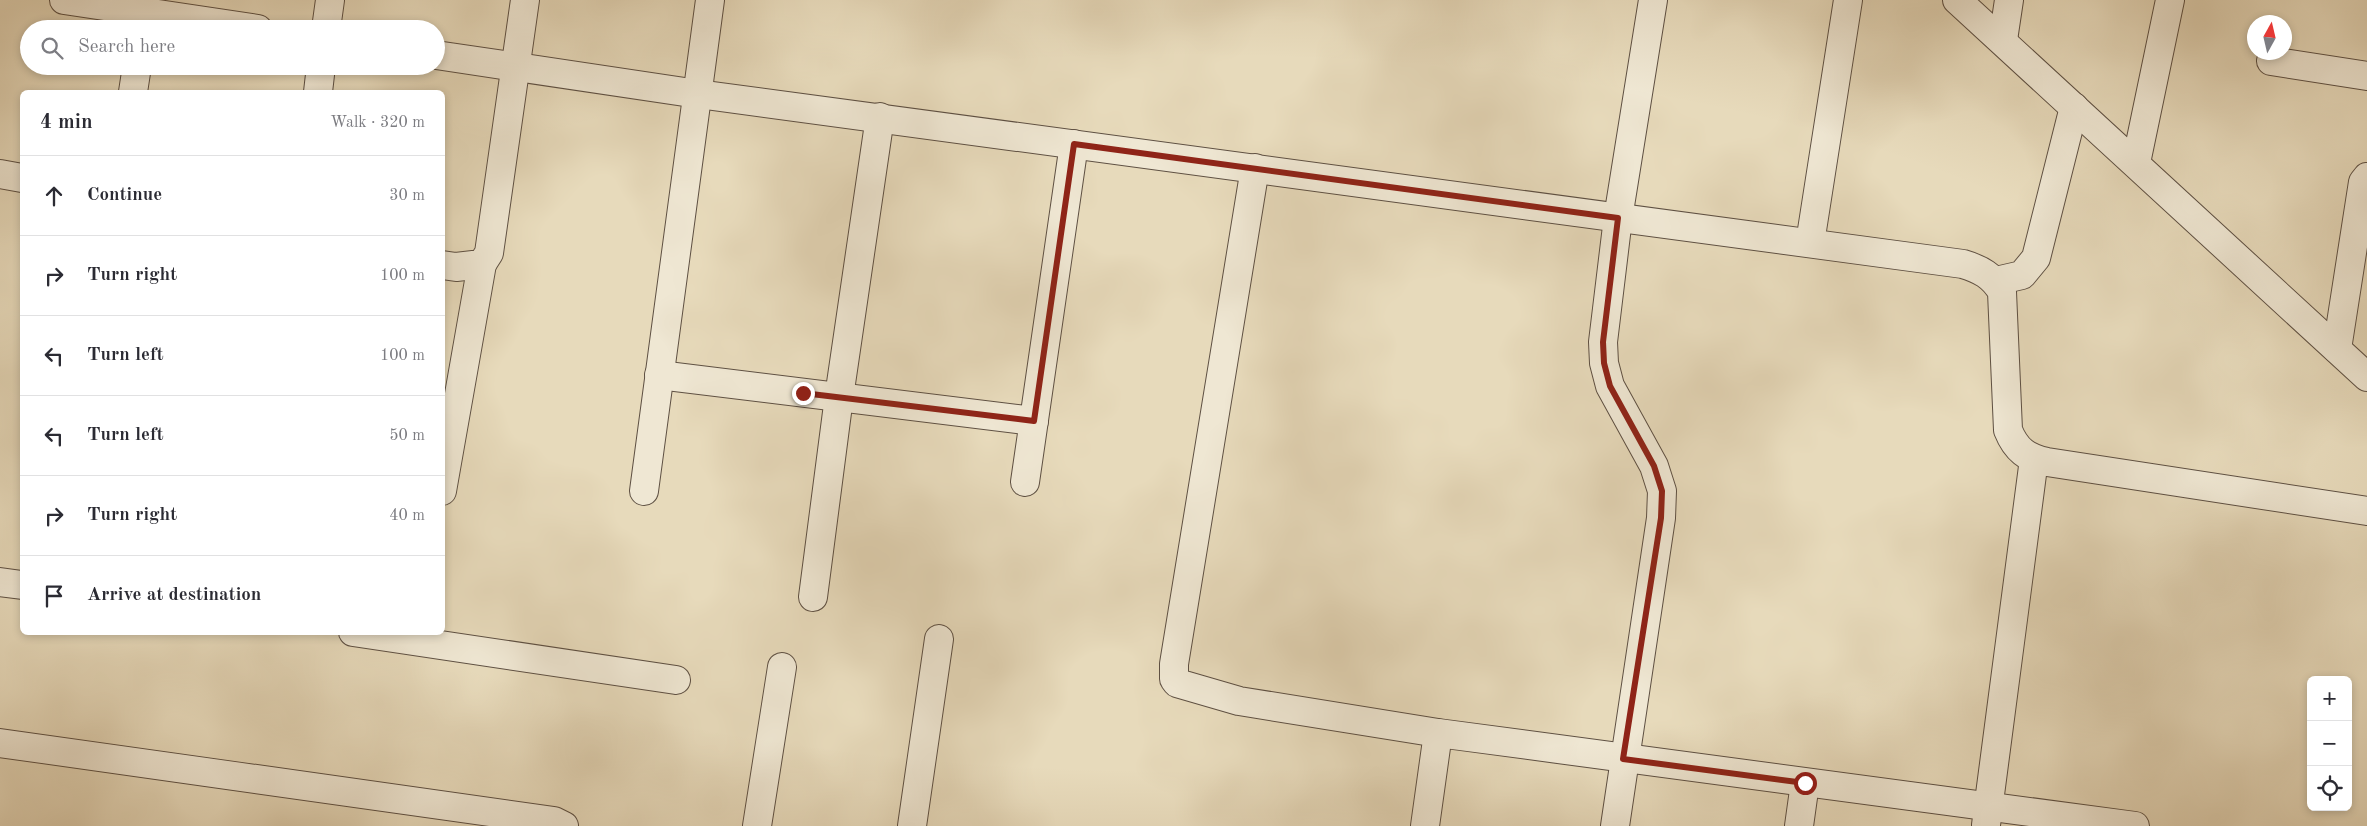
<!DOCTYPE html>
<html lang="en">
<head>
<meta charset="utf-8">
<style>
	body { margin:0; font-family:"Old Standard TT",serif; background:#f7f7f7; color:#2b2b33 }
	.controls { position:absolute; right:15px; bottom:15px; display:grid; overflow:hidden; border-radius:8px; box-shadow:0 2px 8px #0003 }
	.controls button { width:45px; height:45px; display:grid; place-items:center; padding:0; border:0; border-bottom:1px solid #e1e1e2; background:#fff; color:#2b2b33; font:25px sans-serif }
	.compass { position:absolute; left:2247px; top:15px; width:45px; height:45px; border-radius:50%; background:#fff; box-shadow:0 2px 8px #0003; rotate:8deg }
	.stop { position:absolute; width:15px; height:15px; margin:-11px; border:4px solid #8f2418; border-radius:50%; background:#fff }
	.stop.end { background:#8f2418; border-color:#fff; box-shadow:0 1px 5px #0008 }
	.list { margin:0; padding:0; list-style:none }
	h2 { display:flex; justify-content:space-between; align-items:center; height:65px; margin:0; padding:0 20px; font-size:21px }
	h2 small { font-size:16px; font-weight:400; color:#7c7c81 }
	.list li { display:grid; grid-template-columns:32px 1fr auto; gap:15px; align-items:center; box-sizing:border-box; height:80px; padding:0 20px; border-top:1px solid #e1e1e2 }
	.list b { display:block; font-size:19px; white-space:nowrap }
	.list em { font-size:16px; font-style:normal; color:#7c7c81 }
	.icon { flex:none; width:28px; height:28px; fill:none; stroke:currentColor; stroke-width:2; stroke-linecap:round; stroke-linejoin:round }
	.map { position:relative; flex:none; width:2367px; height:826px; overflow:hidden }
	.search { position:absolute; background:#fff; box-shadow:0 2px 8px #0003; left:20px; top:20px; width:425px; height:55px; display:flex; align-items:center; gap:12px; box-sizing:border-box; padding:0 18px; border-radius:28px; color:#7c7c81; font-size:19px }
	.panel { position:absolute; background:#fff; box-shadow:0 2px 8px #0003; left:20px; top:90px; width:425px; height:545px; border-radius:8px }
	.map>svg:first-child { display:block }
</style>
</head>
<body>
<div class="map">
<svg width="2367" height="826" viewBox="0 0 2367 826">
	<rect width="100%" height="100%" fill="#e7dabb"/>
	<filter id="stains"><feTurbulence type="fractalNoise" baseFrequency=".004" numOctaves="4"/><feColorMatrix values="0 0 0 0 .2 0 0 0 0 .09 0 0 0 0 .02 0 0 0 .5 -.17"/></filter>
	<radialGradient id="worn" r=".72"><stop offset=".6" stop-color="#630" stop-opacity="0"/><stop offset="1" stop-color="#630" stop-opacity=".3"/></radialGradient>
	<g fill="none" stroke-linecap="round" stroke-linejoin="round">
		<g stroke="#5e5043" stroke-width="30">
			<g id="minor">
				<path d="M64 0 258 29"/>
				<path d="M1957 0 2367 377"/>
				<path d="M326 29 330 0"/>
				<path d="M2003 40 2009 0"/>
				<path d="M436 55 698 94 1963 264C1980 269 1993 276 2002 292L2008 430C2016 450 2027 458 2047 462L2367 511"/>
				<path d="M2271 61 2367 76"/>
				<path d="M133 92 137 66"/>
				<path d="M318 92 321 66"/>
				<path d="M2136 163 2170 0"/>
				<path d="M1255 168 1174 664V679L1177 683 1239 701 1438 733 2135 826"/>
				<path d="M0 174 22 178"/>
				<path d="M1810 243 1848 0"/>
				<path d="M442 265 456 267 482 264 489 253 525 0"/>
				<path d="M1996 281 2022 275 2036 258 2074 107"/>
				<path d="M2337 349 2363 182 2367 177"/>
				<path d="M659 375 1034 421"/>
				<path d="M1025 482 1074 144"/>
				<path d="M442 491 482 264"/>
				<path d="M644 491 710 0"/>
				<path d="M0 582 22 585"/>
				<path d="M813 597 839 397 880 117"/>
				<path d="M353 632 676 680"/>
				<path d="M0 743 554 821 564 826"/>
				<path d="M1986 825 2034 459"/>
				<path d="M757 826 782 667"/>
				<path d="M912 826 939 639"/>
				<path d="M1425 826 1438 733"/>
				<path d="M1615 826 1661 518 1662 491 1654 466 1610 386 1604 363 1603 342 1618 218 1653 0"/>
				<path d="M1799 826 1805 783"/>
			</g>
		</g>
		<use href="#minor" stroke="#efe7d3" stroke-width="28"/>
	</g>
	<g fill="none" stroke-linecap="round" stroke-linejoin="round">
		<path stroke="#8f2418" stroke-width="6" d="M803 393 1034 421 1074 144 1618 218 1603 342 1604 363 1610 386 1654 466 1662 491 1661 518 1623 759 1805 783"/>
	</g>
	<rect width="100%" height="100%" filter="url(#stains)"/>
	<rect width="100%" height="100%" fill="url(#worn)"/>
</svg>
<div class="controls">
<button>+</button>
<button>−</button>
<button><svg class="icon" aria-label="locate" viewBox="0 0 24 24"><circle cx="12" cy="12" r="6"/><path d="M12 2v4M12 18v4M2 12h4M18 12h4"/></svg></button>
</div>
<svg class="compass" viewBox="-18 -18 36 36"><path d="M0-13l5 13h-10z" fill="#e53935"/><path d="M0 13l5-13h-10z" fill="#7c7c81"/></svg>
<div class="stop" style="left:1805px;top:783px"></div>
<div class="stop end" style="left:803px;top:393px"></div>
<div class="search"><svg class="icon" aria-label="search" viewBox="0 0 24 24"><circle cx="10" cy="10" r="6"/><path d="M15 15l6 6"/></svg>Search here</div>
<section class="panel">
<h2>4 min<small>Walk · 320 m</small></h2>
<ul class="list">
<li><svg class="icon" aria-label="ahead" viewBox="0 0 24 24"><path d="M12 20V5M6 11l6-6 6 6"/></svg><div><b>Continue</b></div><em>30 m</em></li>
<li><svg class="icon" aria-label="right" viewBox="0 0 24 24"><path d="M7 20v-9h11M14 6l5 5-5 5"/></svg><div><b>Turn right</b></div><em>100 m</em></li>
<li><svg class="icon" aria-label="left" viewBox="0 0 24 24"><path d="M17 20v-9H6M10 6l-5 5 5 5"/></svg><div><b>Turn left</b></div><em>100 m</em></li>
<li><svg class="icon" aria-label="left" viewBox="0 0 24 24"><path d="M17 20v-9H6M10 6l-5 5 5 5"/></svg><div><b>Turn left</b></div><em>50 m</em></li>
<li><svg class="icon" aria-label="right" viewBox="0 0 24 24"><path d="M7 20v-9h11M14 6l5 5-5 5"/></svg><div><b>Turn right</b></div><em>40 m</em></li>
<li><svg class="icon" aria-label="arrive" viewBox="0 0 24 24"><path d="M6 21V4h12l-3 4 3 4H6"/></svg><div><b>Arrive at destination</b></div></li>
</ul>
</section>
</div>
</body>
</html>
